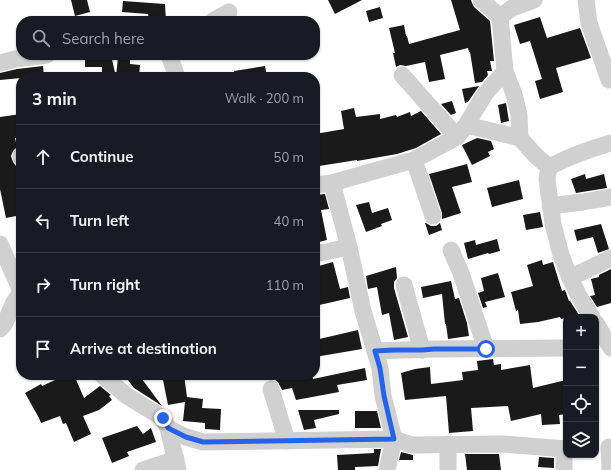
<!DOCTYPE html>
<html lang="en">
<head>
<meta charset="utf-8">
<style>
	body { margin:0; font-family:Mulish,sans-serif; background:#20242c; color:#f1f3f6 }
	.controls { position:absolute; right:12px; bottom:12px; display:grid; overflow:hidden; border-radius:8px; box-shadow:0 1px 3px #0004 }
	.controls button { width:36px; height:36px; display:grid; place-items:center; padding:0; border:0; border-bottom:1px solid #363941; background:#171b24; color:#f1f3f6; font:20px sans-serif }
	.stop { position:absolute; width:12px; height:12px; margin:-9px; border:3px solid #2563eb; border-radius:50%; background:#fff }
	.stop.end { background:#2563eb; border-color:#fff; box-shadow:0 1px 4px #0008 }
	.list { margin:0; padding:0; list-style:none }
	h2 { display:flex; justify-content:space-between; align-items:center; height:52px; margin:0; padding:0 16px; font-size:17px }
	h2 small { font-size:13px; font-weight:400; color:#9ea1a6 }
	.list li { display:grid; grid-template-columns:26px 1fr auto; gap:12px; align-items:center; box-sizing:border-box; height:64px; padding:0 16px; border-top:1px solid #363941 }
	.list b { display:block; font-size:15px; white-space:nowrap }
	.list em { font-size:13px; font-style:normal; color:#9ea1a6 }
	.icon { flex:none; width:22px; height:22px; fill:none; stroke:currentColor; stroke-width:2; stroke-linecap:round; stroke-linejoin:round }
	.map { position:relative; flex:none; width:611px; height:470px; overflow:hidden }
	.search { position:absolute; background:#171b24; box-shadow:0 1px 3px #0004; left:16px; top:16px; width:304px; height:44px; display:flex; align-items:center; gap:10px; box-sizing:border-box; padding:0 14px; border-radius:16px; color:#9ea1a6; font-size:15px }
	.panel { position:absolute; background:#171b24; box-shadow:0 1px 3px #0004; left:16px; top:72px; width:304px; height:308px; border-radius:16px }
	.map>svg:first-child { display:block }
</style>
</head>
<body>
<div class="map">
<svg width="611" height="470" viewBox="0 0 611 470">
	<rect width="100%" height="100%" fill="#fff"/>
	<g fill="#1a1a1a">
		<path d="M71 0H87L90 12 75 16Z"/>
		<path d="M328 0H362L335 14Z"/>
		<path d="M451 0H471L472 3 474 7 490 21 494 61H490L492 71H487L488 75 482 82 475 83 470 52H469L468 48 440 55 445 79 429 82 425 62 406 66 400 65 396 67 393 53H395L389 28 404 25 406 36H407L409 44 460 30Z"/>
		<path d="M123 1 165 4 166 21H149L148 14 122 12Z"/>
		<path d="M380 7 383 18 369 22 366 11Z"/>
		<path d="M540 17 547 38 580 28 591 58 556 68 563 92 540 99 535 81 542 79 530 41 520 44 514 25Z"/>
		<path d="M85 55H111L116 77H102V67H85Z"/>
		<path d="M118 57H130V64L140 65 139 77H116Z"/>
		<path d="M43 66 44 77H21V78L0 80V73L17 69Z"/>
		<path d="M265 66 267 77H235L234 71Z"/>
		<path d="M479 86 468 102 465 103 462 89Z"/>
		<path d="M452 101 456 113 451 115 441 104Z"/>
		<path d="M506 103 509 121 501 123 498 105Z"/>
		<path d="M354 108 356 117 380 114V119L396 115 397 117 410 112 411 116 421 111 441 134 416 148 397 154 357 161V160L319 166 315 145V134L344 129 341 111Z"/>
		<path d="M21 114V137L15 138 17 147 13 151 11 156 13 162 16 166 21 167V215L6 218 0 189V117Z"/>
		<path d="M477 138 491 141 494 149 488 152 490 156 472 165 462 145Z"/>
		<path d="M467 164 472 182 452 187 461 213 442 219V213L429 174Z"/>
		<path d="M585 174 586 179 604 174 607 188 576 193 571 179Z"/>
		<path d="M519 180 523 199 492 207 487 188Z"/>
		<path d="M325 194 329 209 321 210 327 240 315 243V195Z"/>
		<path d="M369 202 372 213 388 208 392 220 381 224 382 226 366 232 356 205Z"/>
		<path d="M540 212 543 227 526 230 523 215Z"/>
		<path d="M425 223H426L431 226H436L440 223 442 230 429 235Z"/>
		<path d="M601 224 609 249 598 253 593 237 577 241 574 230Z"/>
		<path d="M497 239 500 251 489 254 488 253 468 259 464 243 475 240 476 245Z"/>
		<path d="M542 260 543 265 553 262 562 291 565 290 569 301H570L579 315 571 317H566V318L561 319 560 317 538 322 520 324 518 310 516 311 511 292 533 286 527 265Z"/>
		<path d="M333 262 340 289 348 287 350 298 315 306V267Z"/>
		<path d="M396 267 397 278 394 282V288L408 337 394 340 389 313 382 315 377 287 368 289 366 276Z"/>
		<path d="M611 269V303L597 307 590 296 595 295 591 279 599 277V275Z"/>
		<path d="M498 273 505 297 485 302 487 307 483 308 478 293 484 291 481 278Z"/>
		<path d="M451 281 455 299 459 298 467 323 469 336 448 339 446 324H445L442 294 423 298 421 287Z"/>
		<path d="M358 330 362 349 315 357V340Z"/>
		<path d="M493 359 494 365 501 364V370L530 365 533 388 566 380V414L559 415 560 424 542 425 541 414 511 421 508 406 471 408 473 431 449 433 446 396 405 400 401 373 415 369 430 367 431 384 463 380 462 372 478 370 477 361Z"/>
		<path d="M365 368 367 380 337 385 339 392 296 400 292 388 282 390 278 382 274 379 273 375H312L313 379Z"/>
		<path d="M66 375H74L84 398 100 386 111 395 109 396 112 400 99 410 83 416 91 434 74 442 66 423 63 424 60 416 41 423 39 418 25 393 41 384 42 386Z"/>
		<path d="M124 375H139L162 406 134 388Z"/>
		<path d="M162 375H184L187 397 203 399 202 408 221 409 220 430 205 429V423L183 421 185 402 168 405Z"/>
		<path d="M298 410H339V414L314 420 316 428 304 430Z"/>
		<path d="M355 411H377L381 428H355Z"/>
		<path d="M137 426 143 434 151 428 156 442 127 452 129 456 112 463 102 438Z"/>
		<path d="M374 449H381L378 466 355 467V470H338L337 455 374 453Z"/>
		<path d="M401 452 413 455V460H399Z"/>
		<path d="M465 454H499L501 470H467Z"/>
		<path d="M539 457 554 458V468L538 467Z"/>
	</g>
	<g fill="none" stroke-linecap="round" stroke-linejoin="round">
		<g stroke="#d0d0d0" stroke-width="17">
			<path d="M481 0 500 17"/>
			<path d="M586 0 589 23 609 80"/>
			<path d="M213 21 229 12"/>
			<path d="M169 55 177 77"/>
			<path d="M0 63 15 59 47 55"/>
			<path d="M505 71 514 94 519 115 520 138"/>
			<path d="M402 75 457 137"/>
			<path d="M466 125 520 138 536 156 549 167 547 179 553 224 561 255 570 278 580 298 592 317"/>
			<path d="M21 156V157"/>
			<path d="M414 160 433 216"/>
			<path d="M549 167C569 157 590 149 611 143"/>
			<path d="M332 183 349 247 363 311 380 368 383 396 394 439 387 470"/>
			<path d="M315 185 332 183 360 175 414 160 457 137 466 125 485 94 505 71 500 17 512 8 534 0"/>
			<path d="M550 206 583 202 611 197"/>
			<path d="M0 244 21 291"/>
			<path d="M451 250 461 273 486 349"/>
			<path d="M315 254 349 247"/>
			<path d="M570 278 611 258"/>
			<path d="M404 285 422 350"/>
			<path d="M596 323 611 348"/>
			<path d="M0 329 5 323 14 302 21 292"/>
			<path d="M375 351 434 349 566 348"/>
			<path d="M102 375 127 396 163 418 168 428 186 437 203 442 394 439 412 445 503 444 566 449"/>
			<path d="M271 389 287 441"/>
			<path d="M168 428 178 470"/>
			<path d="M609 447 610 470"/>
			<path d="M143 470 176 459"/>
			<path d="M448 470V444"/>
			<path d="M564 470V449"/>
		</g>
	</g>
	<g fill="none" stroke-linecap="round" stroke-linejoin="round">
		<path stroke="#2563eb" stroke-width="5" d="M163 418 168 428 186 437 203 442 394 439 384 396 380 368 375 351 394 350H422L434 349H486"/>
	</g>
</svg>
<div class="controls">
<button>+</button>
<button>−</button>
<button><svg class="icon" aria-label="locate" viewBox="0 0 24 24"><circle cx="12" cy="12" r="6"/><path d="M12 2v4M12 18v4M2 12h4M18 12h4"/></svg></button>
<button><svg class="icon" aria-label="layers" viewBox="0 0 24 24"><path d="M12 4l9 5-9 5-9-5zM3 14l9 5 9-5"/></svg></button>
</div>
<div class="stop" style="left:486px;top:349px"></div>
<div class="stop end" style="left:163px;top:418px"></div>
<div class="search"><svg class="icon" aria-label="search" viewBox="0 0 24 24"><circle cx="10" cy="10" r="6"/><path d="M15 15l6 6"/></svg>Search here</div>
<section class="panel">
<h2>3 min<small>Walk · 200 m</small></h2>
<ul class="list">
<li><svg class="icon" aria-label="ahead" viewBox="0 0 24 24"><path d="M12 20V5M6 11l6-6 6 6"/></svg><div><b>Continue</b></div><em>50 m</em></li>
<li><svg class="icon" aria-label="left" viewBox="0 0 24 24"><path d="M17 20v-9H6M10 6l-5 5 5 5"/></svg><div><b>Turn left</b></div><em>40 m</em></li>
<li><svg class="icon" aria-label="right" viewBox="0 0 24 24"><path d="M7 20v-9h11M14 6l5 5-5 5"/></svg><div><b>Turn right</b></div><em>110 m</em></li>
<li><svg class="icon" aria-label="arrive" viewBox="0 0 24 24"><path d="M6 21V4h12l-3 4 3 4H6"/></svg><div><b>Arrive at destination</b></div></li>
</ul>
</section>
</div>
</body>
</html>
